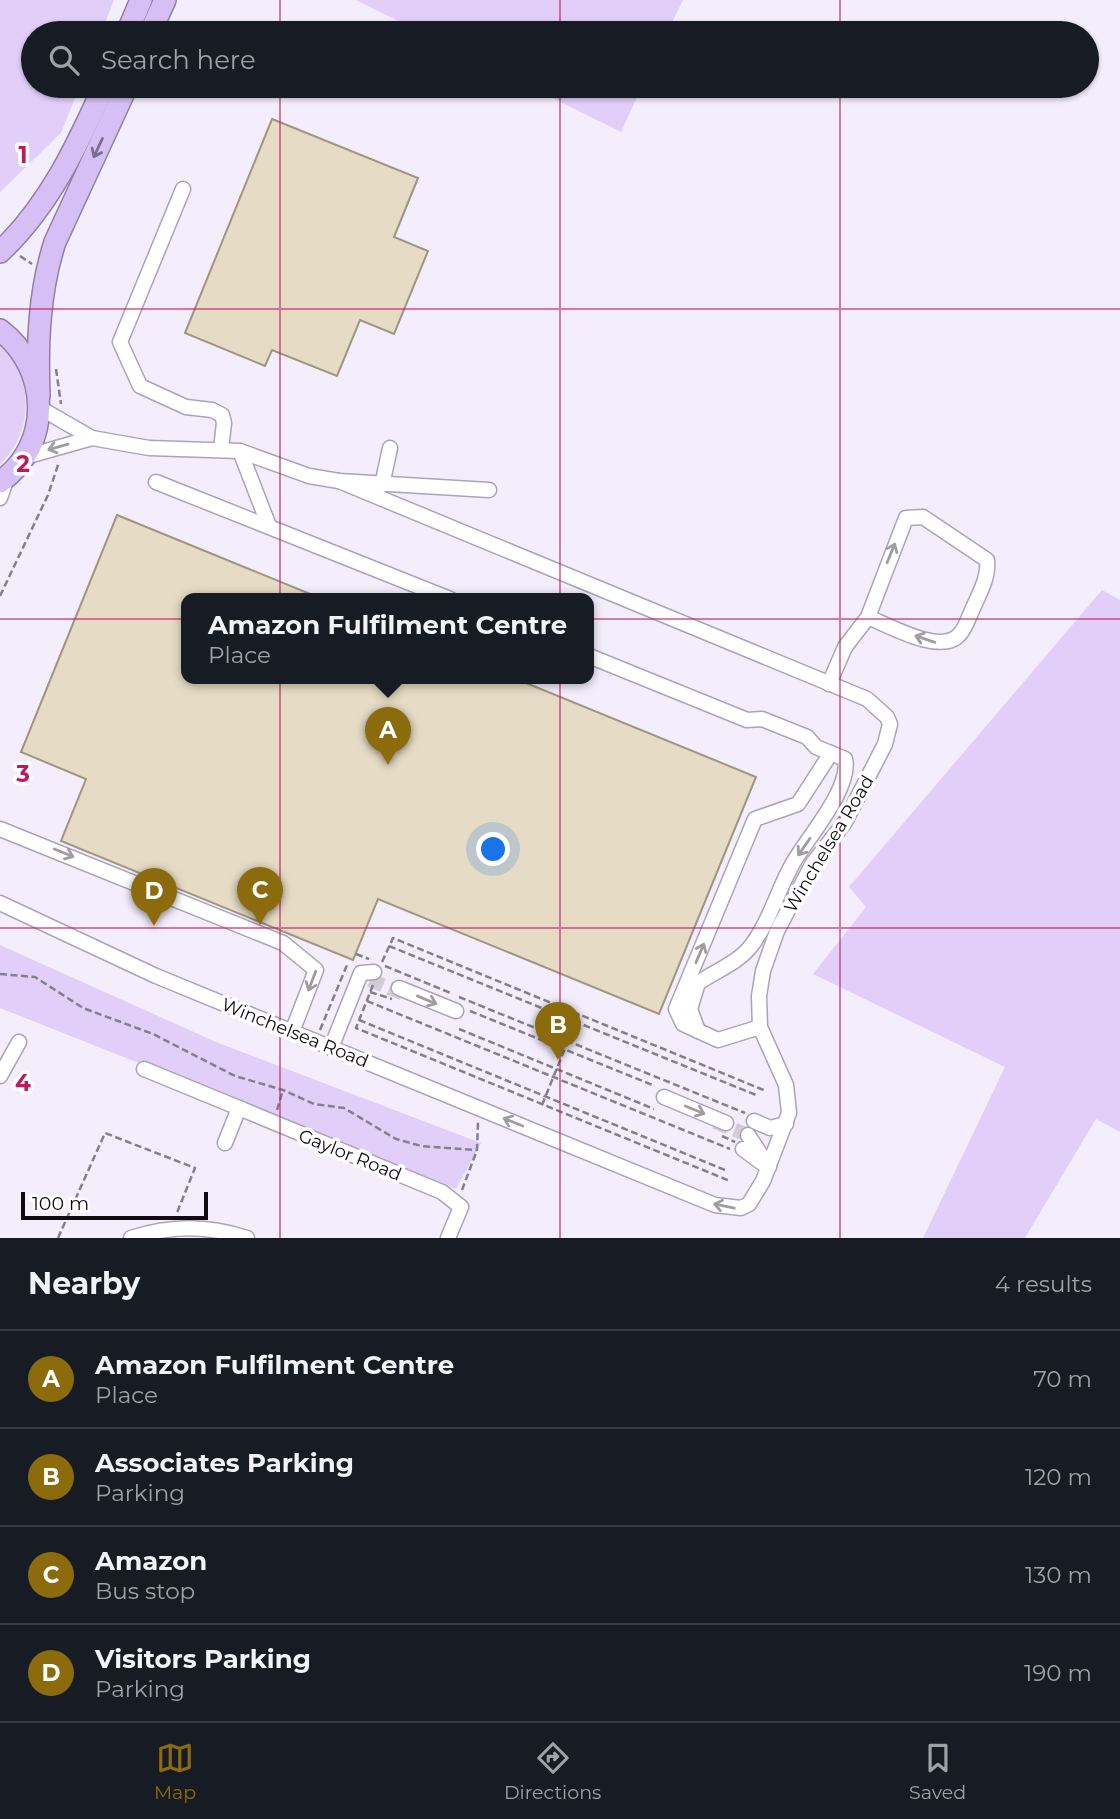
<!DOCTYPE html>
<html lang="en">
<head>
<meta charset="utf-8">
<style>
	body { margin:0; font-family:Montserrat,sans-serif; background:#242831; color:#f1f3f6 }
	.scale { position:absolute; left:21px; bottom:18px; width:187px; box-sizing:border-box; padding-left:7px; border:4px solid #0e0b13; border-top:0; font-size:19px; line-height:24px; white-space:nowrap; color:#0e0b13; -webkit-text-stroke:5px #fff; paint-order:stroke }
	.you { position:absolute; left:494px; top:850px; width:24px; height:24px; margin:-18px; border:5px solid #fff; border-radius:50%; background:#1a73e8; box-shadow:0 0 0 10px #1a73e833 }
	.badge { display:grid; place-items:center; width:46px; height:46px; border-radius:50%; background:#8c6b0d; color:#fff; font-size:23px; font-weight:700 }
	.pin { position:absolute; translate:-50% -58px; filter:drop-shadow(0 2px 4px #0008) }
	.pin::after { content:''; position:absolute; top:37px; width:24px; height:21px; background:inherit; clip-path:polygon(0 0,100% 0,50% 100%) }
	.popup { position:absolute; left:181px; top:593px; width:413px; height:91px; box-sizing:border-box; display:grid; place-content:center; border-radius:14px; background:#171b24; filter:drop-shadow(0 2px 5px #0005); font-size:23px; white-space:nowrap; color:#9ea1a6 }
	.popup b { font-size:26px; color:#f1f3f6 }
	.popup::after { content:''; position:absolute; left:50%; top:100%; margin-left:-14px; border:14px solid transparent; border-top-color:#171b24 }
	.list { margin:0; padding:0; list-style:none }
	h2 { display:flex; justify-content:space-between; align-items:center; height:91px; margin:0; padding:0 28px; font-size:30px }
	h2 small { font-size:23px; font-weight:400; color:#9ea1a6 }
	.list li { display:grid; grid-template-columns:46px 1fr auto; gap:21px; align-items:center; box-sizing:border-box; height:98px; padding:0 28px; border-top:2px solid #363941 }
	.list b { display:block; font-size:26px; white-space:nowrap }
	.list p { margin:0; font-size:23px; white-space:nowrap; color:#9ea1a6 }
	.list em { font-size:23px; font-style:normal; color:#9ea1a6 }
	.icon { flex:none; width:38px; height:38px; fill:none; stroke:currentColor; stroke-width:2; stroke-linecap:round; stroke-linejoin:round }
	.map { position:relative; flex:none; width:1120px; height:1238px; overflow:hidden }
	.search { position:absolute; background:#171b24; box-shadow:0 2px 5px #0004; left:21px; right:21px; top:21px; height:77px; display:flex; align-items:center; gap:18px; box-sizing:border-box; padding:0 24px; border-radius:38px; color:#9ea1a6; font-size:26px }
	.sheet { height:483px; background:#171b24 }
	nav { display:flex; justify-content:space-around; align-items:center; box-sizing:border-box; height:98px; border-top:2px solid #363941; background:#171b24; font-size:19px; color:#9ea1a6 }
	nav a { display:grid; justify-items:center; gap:4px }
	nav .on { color:#8c6b0d }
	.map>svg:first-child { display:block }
</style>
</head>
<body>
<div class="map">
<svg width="1120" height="1238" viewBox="0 0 1120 1238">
	<rect width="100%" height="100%" fill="#f4eefc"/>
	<g fill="#e1cff9">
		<path d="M0 0H114L101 33H33V86H80L61 133 0 192Z"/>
		<path d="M356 0H683L667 33H422Z"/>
		<path d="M528 86H642L621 132Z"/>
		<path d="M0 343C34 379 35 429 0 465Z"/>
		<path d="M1102 590 1120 600V1132L1096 1119 1025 1238H923L1005 1067 813 974 866 907 849 887Z"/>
		<path d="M0 945 216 1042 481 1143 456 1189 0 1008Z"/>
	</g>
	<g fill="#e6dcc5" stroke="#9f9580" stroke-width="2">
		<path d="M272 119 418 178 394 237 428 251 394 334 360 320 337 376 272 350 265 366 185 333Z"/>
		<path d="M117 515 320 598 187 599V679H528L526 683 756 777 659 1014 378 899 353 960 61 841 86 779 21 752Z"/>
	</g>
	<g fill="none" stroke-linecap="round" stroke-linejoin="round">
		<g stroke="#d2ccd9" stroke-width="14" stroke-dasharray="14 7" stroke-linecap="butt">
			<path d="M370 980 407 995"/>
			<path d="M715 1122 748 1135"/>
		</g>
		<g stroke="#aca3b8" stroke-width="17">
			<g id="minor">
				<path d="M183 189 120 342 140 386 186 407 212 410 222 415 224 423 221 449"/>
				<path d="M40 408 92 438 149 448 240 451 309 476 339 481 489 490"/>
				<path d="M240 451 269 526"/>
				<path d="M25 457 92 438"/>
				<path d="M156 482 450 599"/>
				<path d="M382 485 390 448"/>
				<path d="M0 498 7 478"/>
				<path d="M589 656 747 720 762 719 807 737 816 747 845 759C852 788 807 838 793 863 778 889 769 923 751 946 738 963 715 971 698 983L690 1009 698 1031"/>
				<path d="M829 684 845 647 868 617 906 518 923 517 987 560C989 577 980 592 974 606 969 616 966 628 959 635 941 655 890 626 868 617"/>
				<path d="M0 829 283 943 316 970 292 1032"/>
				<path d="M0 903 156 976 715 1205 741 1208 749 1204 763 1181 789 1113 786 1085 760 1027 759 996 763 971 777 931 813 863 845 822 885 744 890 724 887 717 867 699 339 481"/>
				<path d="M399 988 456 1011"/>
				<path d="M760 1027 718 1040 683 1024 676 1009 755 819 798 804 831 753"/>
				<path d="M331 1048 361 973 374 972"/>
				<path d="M144 1069 239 1108"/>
				<path d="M0 1076 19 1042"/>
				<path d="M664 1097 726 1123"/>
				<path d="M754 1121 770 1128 786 1124"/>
				<path d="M748 1135 769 1167"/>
				<path d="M225 1143 239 1108 442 1192 461 1207 448 1238"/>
				<path d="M743 1149 762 1163"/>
				<path d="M131 1238C171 1225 207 1225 247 1238"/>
			</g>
		</g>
		<g stroke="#9080a5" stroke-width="24">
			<g id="highway">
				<path d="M127 33 141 0"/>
				<path d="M150 33 165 0"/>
				<path d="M0 252C49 206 77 146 104 86"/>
				<path d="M0 330C50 368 53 445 0 482"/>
				<path d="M39 396C37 344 39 291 55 242L127 86"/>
			</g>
		</g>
		<g stroke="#84808b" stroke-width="2.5" stroke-dasharray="7 3.5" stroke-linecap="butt">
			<path d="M20 256 32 264"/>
			<path d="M56 369 61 404"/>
			<path d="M0 596 48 495 59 462"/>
			<path d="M389 946 756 1095"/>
			<path d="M356 954 369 959"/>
			<path d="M382 962 393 938 766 1091"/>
			<path d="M385 966 453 994"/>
			<path d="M0 974 35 977 83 1008 153 1034 235 1076 283 1090 314 1104 344 1108 396 1139 421 1146 477 1150"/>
			<path d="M373 985 356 1028 730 1181"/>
			<path d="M370 992 392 999"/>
			<path d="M459 997 745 1113"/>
			<path d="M367 1001 730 1149"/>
			<path d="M470 1011 655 1086"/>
			<path d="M359 1020 725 1170"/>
			<path d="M459 1029 654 1109"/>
			<path d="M320 1030 347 965"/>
			<path d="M542 1105 579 1014"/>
			<path d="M277 1110 283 1090"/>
			<path d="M722 1136 735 1142"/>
			<path d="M462 1190 477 1150 478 1122"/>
			<path d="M58 1238 105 1133 195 1168 176 1215"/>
		</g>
		<use href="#minor" stroke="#fff" stroke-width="14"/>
		<use href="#highway" stroke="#d6bff4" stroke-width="21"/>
	</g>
	<defs><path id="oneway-shaft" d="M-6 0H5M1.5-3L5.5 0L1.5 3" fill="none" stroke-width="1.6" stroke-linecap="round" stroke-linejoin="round" transform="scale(1.75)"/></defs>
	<use stroke="#7c6e8f" href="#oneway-shaft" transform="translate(98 148) rotate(115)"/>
	<g stroke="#9f9da1">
		<use href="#oneway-shaft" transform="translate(58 447) rotate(164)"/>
		<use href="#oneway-shaft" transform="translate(891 553) rotate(-68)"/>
		<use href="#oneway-shaft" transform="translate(925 639) rotate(-161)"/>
		<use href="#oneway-shaft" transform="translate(804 847) rotate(125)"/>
		<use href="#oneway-shaft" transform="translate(64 853) rotate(22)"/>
		<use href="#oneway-shaft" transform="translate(700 953) rotate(-67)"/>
		<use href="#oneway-shaft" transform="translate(312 981) rotate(111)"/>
		<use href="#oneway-shaft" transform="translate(427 1000) rotate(23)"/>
		<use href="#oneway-shaft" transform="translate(695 1110) rotate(22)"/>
		<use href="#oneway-shaft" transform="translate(513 1122) rotate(-158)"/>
		<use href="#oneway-shaft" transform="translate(724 1206) rotate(-168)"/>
	</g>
	<path fill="none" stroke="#c2185b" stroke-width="2" stroke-opacity="0.55" d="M280 0V33M560 0V33M840 0V33M280 86V1238M560 86V1238M840 86V1238M0 309H1120M0 619H1120M0 928H1120"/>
	<g text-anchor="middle" stroke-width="7" stroke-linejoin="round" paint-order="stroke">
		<g font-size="18" fill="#0e0b13" stroke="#fff">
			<text transform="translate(829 844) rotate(-59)" y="6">Winchelsea Road</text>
			<text transform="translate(295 1033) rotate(22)" y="6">Winchelsea Road</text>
			<text transform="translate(350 1155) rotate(22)" y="6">Gaylor Road</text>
		</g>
	</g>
	<g font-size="23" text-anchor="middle" font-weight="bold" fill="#c2185b" stroke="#fff" stroke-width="7" stroke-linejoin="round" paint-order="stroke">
		<text x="23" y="163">1</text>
		<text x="23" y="472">2</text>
		<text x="23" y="782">3</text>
		<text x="23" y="1091">4</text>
	</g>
</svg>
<div class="scale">100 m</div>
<div class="you"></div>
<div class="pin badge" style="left:388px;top:765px">A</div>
<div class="popup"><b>Amazon Fulfilment Centre</b>Place</div>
<div class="pin badge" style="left:558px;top:1060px">B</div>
<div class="pin badge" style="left:260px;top:925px">C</div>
<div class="pin badge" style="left:154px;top:926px">D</div>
<div class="search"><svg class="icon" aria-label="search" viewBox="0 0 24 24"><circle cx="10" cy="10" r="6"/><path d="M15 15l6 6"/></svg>Search here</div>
</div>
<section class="sheet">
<h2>Nearby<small>4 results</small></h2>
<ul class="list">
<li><span class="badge">A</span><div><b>Amazon Fulfilment Centre</b><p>Place</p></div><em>70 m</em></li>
<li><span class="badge">B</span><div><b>Associates Parking</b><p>Parking</p></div><em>120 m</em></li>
<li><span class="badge">C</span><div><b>Amazon</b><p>Bus stop</p></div><em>130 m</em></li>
<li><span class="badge">D</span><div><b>Visitors Parking</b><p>Parking</p></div><em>190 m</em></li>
</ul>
</section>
<nav>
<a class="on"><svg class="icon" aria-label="map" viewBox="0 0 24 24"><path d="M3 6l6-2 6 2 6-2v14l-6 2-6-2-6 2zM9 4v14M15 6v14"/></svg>Map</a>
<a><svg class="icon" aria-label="directions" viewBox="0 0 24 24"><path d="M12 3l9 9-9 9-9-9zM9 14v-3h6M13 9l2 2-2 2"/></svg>Directions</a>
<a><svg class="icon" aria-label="saved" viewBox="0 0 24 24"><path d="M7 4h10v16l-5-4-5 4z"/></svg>Saved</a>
</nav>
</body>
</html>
